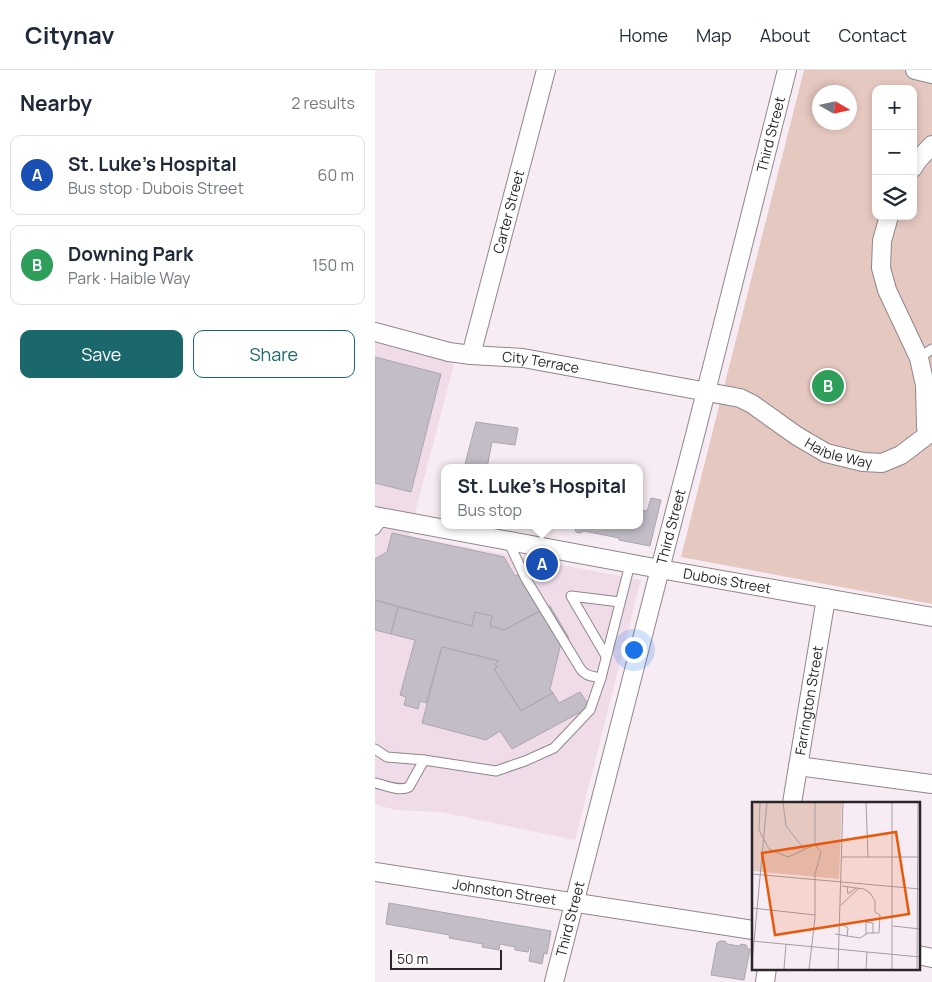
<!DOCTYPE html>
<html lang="en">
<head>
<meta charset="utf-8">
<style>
	body { margin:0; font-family:Manrope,sans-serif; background:#f6f6f7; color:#1f2937 }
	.controls { position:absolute; right:15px; top:15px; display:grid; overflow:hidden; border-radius:10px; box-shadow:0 2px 8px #0003 }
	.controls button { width:45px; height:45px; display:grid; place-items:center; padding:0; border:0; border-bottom:1px solid #e0e1e3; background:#fff; color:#1f2937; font:25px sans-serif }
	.compass { position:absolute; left:437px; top:15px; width:45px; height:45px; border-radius:50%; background:#fff; box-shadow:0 2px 8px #0003; rotate:99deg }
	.scale { position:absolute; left:15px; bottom:12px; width:112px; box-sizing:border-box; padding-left:5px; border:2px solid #292528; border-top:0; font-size:14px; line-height:18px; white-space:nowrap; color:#292528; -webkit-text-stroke:4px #fefcfd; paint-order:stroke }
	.you { position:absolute; left:258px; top:579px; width:18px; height:18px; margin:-12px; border:4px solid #fff; border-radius:50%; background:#1a73e8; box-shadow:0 0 0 8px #1a73e833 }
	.badge { display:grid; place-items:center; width:32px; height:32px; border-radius:50%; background:#1b686c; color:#fff; font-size:16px; font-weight:700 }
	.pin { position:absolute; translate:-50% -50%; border:2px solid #fff; box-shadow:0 1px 5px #0006 }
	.popup { position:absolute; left:66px; top:394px; width:202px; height:65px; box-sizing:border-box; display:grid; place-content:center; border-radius:10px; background:#fff; filter:drop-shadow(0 1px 4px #0005); font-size:16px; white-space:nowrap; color:#747a83 }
	.popup b { font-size:19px; color:#1f2937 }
	.popup::after { content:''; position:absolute; left:50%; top:100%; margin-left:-10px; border:10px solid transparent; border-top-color:#fff }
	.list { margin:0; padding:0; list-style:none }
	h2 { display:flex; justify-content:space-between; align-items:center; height:65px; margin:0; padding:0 20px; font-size:21px }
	h2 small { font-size:16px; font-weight:400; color:#747a83 }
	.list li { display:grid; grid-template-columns:32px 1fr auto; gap:15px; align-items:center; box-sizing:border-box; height:80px; margin:0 10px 10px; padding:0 10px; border:1px solid #e0e1e3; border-radius:10px }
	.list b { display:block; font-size:19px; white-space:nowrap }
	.list p { margin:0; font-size:16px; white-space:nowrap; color:#747a83 }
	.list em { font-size:16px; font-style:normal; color:#747a83 }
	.actions { display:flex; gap:10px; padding:15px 20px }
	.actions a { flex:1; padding:11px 0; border:1px solid #1b686c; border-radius:10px; text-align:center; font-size:18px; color:#1b686c }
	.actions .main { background:#1b686c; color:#fff }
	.icon { flex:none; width:28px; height:28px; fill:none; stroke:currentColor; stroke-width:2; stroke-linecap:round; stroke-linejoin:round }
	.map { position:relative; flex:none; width:557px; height:912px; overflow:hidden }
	header { display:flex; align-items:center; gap:30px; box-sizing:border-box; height:70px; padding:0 25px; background:#fff; border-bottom:1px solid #e0e1e3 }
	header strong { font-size:24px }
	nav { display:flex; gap:28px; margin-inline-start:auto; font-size:18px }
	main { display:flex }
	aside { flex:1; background:#fff }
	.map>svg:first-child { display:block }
</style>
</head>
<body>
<header>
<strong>Citynav</strong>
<nav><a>Home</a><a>Map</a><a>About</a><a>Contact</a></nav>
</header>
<main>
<aside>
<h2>Nearby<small>2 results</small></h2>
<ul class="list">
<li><span class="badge" style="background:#1a4fb4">A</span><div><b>St. Luke's Hospital</b><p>Bus stop · Dubois Street</p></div><em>60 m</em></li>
<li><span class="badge" style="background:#2e9e5b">B</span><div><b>Downing Park</b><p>Park · Haible Way</p></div><em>150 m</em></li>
</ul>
<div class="actions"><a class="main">Save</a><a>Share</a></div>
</aside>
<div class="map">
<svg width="557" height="912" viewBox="0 0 557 912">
	<rect width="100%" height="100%" fill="#f7ecf3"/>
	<path fill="#efdce8" d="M0 271 80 290 34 466 266 510 200 770 66 742 20 740 0 734Z"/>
	<path fill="#e5c8c0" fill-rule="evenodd" d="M429 0H557V534L306 487ZM501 19H538V146H501ZM444 22H474V52H444Z"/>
	<g fill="#c2bdc7" stroke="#aba5af">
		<path d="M0 287 66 304 36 422 0 413Z"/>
		<path d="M101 352 143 358 140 375 117 372 112 398H89Z"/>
		<path d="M276 428 286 430 275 476 244 470V468L209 461 205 463 201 462 200 458H188L186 456V455H264V440L272 441Z"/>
		<path d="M17 463 129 487 140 506 145 504 166 540 129 560 115 556 117 546 100 542 97 556 0 530V489L12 482Z"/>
		<path d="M0 530 23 537 16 564 0 560Z"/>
		<path d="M175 536 194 568 186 573 175 619 178 623 146 641 119 599 122 597 120 594 124 591 67 577 51 633 45 631 43 639 29 635 31 627 25 625 40 570 16 564 23 537 97 556 100 542 117 546 115 556 129 560Z"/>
		<path d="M67 577 124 591 120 594 122 597 119 599 146 641 178 623 184 633 205 622 215 637 137 679 125 661 111 670 47 653Z"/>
		<path d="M14 833 176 861 172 884 169 883 167 894 154 891 156 879 154 878 153 882 140 880V877L125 874 124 880 107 877 108 874 74 868 75 865 11 854Z"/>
		<path d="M345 871H350L352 874 364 876 366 874 371 875 373 879H375L369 910 336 905 342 873Z"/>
	</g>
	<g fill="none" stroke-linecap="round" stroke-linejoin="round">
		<g stroke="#90868c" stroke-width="11">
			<g id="lane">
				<path d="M544 288 557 279"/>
				<path d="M0 460 9 448"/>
				<path d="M133 471 151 509 205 598C210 606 216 606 226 608"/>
				<path d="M231 586 196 526 245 532"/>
				<path d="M0 679 12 687 49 690"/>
				<path d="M0 713C10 715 24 722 34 717L49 690 121 701 150 691 179 678 215 640 226 608 255 494"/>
			</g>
		</g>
		<g stroke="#90868c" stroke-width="20">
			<g id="street">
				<path d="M540 0 557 4"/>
				<path d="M538 98 543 90 557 75"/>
				<path id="s1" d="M0 262 74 282 96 285 148 288 365 328 377 334 422 366 451 383 488 392 507 393 526 385 555 363 551 357 550 315 544 288 512 220 506 198 507 171 514 146"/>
				<path id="s2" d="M96 285 171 0"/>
				<path id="s3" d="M0 446 285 499 557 547"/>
				<path d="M423 696 557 714"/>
				<path id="s4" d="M417 733 451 528"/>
				<path id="s5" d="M0 802 378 860"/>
				<path d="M543 885 557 888"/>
				<path id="s6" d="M179 912 285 499 320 365 412 0"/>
				<path d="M390 912 392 898"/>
			</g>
		</g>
		<use href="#lane" stroke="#fff" stroke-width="9"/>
		<use href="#street" stroke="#fff" stroke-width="18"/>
	</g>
	<g text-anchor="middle" stroke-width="4" stroke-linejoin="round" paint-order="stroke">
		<g font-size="14" fill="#292528" stroke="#fefcfd">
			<text dy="5" stroke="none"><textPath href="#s6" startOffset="875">Third Street</textPath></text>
			<text dy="5" stroke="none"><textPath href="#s2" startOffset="148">Carter Street</textPath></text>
			<text dy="5" stroke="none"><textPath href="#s1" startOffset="169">City Terrace</textPath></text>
			<text dy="5" stroke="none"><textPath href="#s1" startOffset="486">Haible Way</textPath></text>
			<text dy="5" stroke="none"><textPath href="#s6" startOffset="470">Third Street</textPath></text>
			<text dy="5" stroke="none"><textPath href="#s3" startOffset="358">Dubois Street</textPath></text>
			<text dy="5" stroke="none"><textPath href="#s4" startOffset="104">Farrington Street</textPath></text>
			<text dy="5" stroke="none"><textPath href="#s5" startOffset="131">Johnston Street</textPath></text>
			<text dy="5" stroke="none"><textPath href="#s6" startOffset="65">Third Street</textPath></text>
		</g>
	</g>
	<g transform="translate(377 732)">
		<rect width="168" height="168" fill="#f7ecf3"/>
		<path d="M0 0H90L87 77 0 69Z" fill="#e5c8c0"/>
		<path fill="none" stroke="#a59ca2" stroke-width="1" d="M8 0 7 28 17 47 36 55 63 43 69 50 63 72V116L57 167M31 0 34 24 52 47M63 0V43M114 0 116 55M90 55H168M0 72 168 87M95 85 96 92 104 86M89 103 107 86M0 106 63 113M89 122 96 126 95 135M141 124 168 127M83 132 108 136 116 131H127L128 113 123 110V99L118 91 112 87 90 84M114 132V120L121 121V131M0 139 168 155M0 161 15 0M32 167 34 142M86 167 91 0M114 167 115 150M140 167V0M165 167 166 0"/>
		<path fill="#e8590c" fill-opacity="0.15" stroke="#e8590c" stroke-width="2.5" d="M144 30 157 112 23 133 10 51Z"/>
		<rect width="168" height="168" fill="none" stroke="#292528" stroke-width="2.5"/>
	</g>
</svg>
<div class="controls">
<button>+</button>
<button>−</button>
<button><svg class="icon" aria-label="layers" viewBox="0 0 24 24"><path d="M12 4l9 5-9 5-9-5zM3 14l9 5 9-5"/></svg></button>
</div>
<svg class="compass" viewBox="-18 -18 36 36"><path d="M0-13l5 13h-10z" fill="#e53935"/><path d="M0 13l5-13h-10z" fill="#747a83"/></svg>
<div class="scale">50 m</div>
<div class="you"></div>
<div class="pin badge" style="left:167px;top:494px;background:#1a4fb4">A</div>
<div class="popup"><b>St. Luke's Hospital</b>Bus stop</div>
<div class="pin badge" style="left:453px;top:316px;background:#2e9e5b">B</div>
</div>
</main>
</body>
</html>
